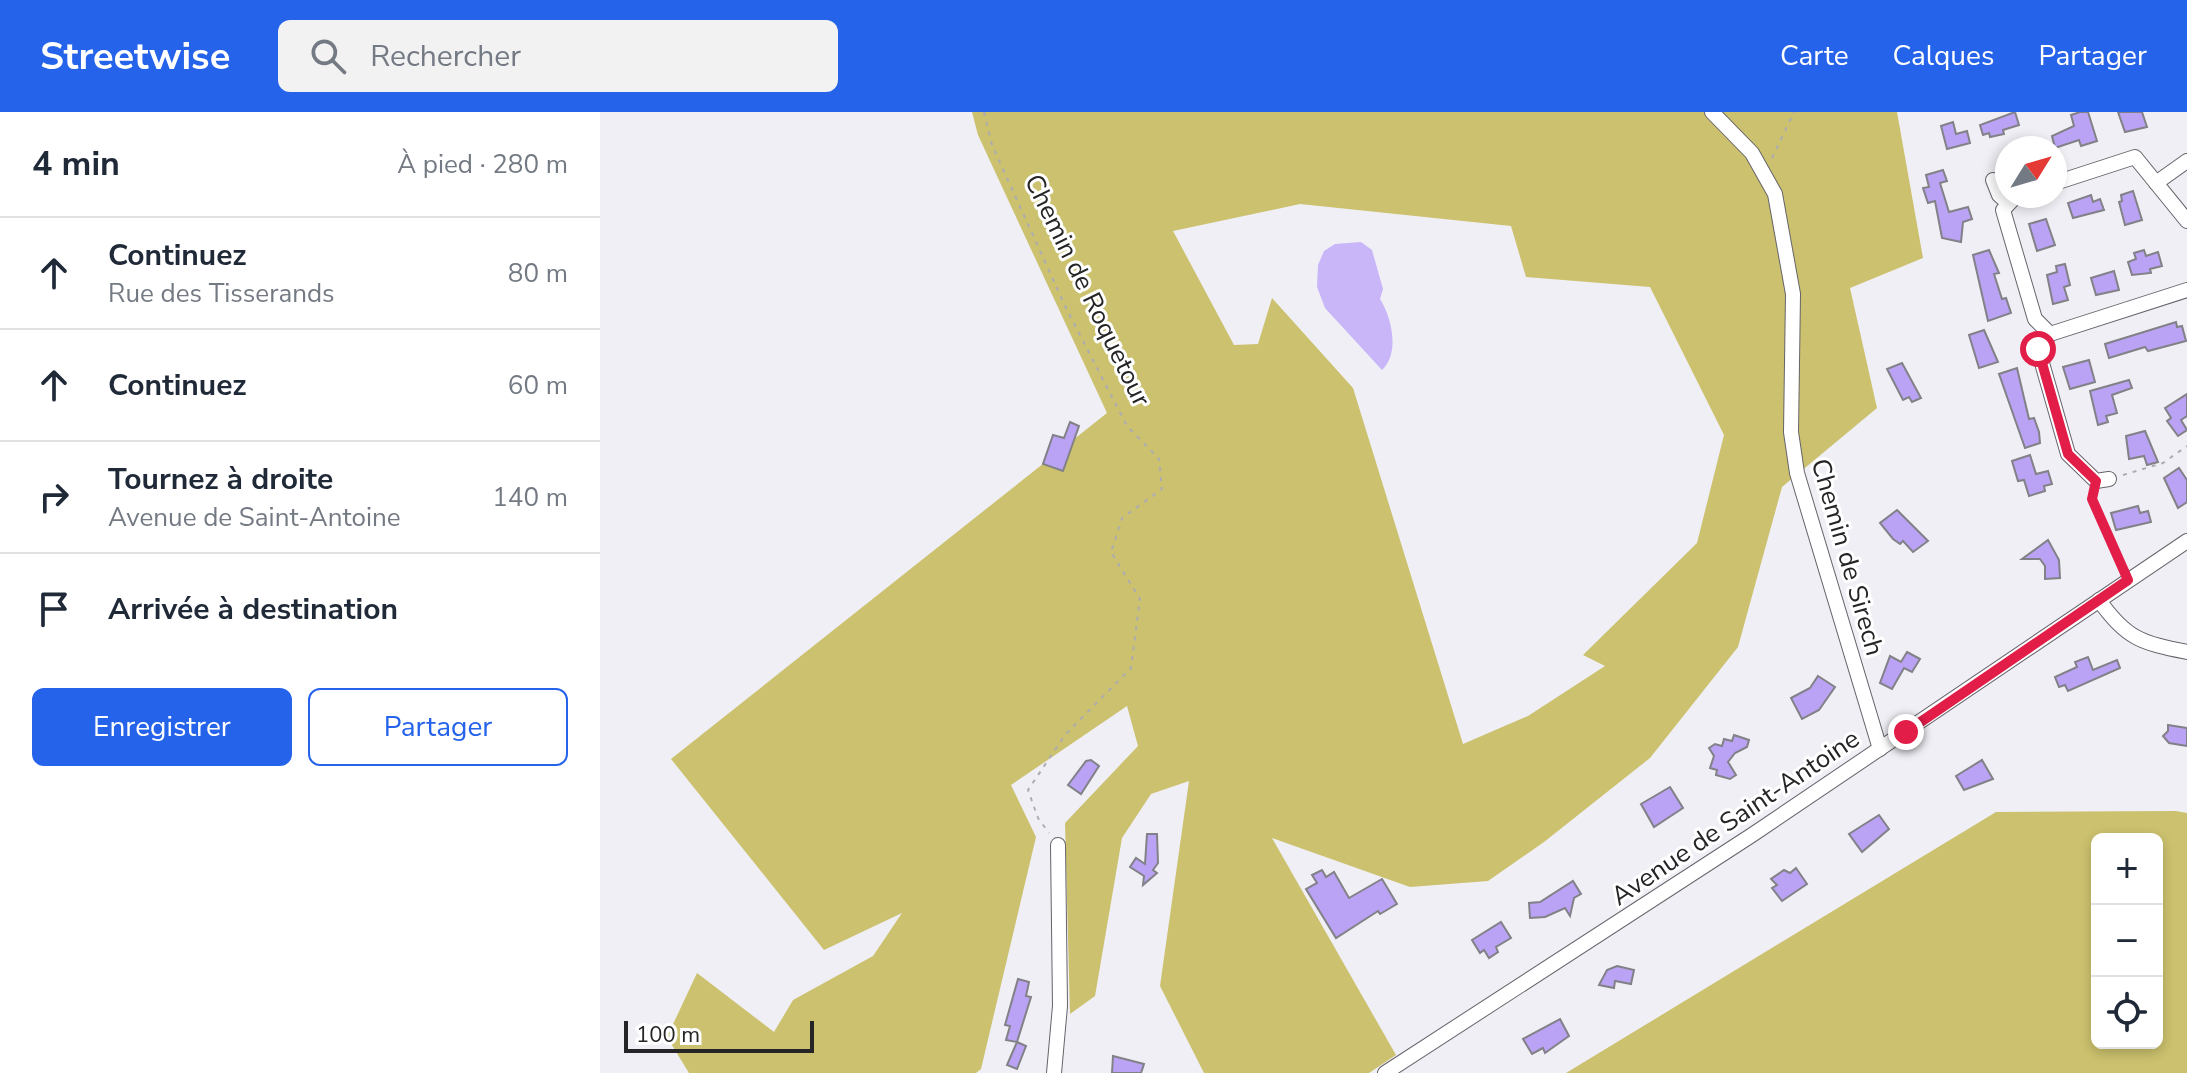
<!DOCTYPE html>
<html lang="fr">
<head>
<meta charset="utf-8">
<style>
	body { margin:0; font-family:"Nunito Sans",sans-serif; background:#f2f2f3; color:#1f2937 }
	.controls { position:absolute; right:24px; bottom:24px; display:grid; overflow:hidden; border-radius:12px; box-shadow:0 4px 12px #0003 }
	.controls button { width:72px; height:72px; display:grid; place-items:center; padding:0; border:0; border-bottom:2px solid #e0e1e3; background:#fff; color:#1f2937; font:40px sans-serif }
	.compass { position:absolute; left:1395px; top:24px; width:72px; height:72px; border-radius:50%; background:#fff; box-shadow:0 4px 12px #0003; rotate:53deg }
	.scale { position:absolute; left:24px; bottom:20px; width:190px; box-sizing:border-box; padding-left:8px; border:4px solid #252426; border-top:0; font-size:22px; line-height:28px; white-space:nowrap; color:#252426; -webkit-text-stroke:6px #fff; paint-order:stroke }
	.stop { position:absolute; width:24px; height:24px; margin:-18px; border:6px solid #e11d48; border-radius:50%; background:#fff }
	.stop.end { background:#e11d48; border-color:#fff; box-shadow:0 2px 8px #0008 }
	.list { margin:0; padding:0; list-style:none }
	h2 { display:flex; justify-content:space-between; align-items:center; height:104px; margin:0; padding:0 32px; font-size:34px }
	h2 small { font-size:26px; font-weight:400; color:#747a83 }
	.list li { display:grid; grid-template-columns:52px 1fr auto; gap:24px; align-items:center; box-sizing:border-box; height:112px; padding:0 32px; border-top:2px solid #e0e1e3 }
	.list b { display:block; font-size:30px; white-space:nowrap }
	.list p { margin:0; font-size:26px; white-space:nowrap; color:#747a83 }
	.list em { font-size:26px; font-style:normal; color:#747a83 }
	.actions { display:flex; gap:16px; padding:24px 32px }
	.actions a { flex:1; padding:18px 0; border:2px solid #2563eb; border-radius:12px; text-align:center; font-size:28px; color:#2563eb }
	.actions .main { background:#2563eb; color:#fff }
	.icon { flex:none; width:44px; height:44px; fill:none; stroke:currentColor; stroke-width:2; stroke-linecap:round; stroke-linejoin:round }
	.map { position:relative; flex:none; width:1587px; height:961px; overflow:hidden }
	header { display:flex; align-items:center; gap:48px; box-sizing:border-box; height:112px; padding:0 40px; background:#2563eb; color:#fff }
	header strong { font-size:38px }
	nav { display:flex; gap:44px; margin-inline-start:auto; font-size:28px }
	.search { width:560px; height:72px; background:#f2f2f3; display:flex; align-items:center; gap:20px; box-sizing:border-box; padding:0 28px; border-radius:12px; color:#747a83; font-size:30px }
	main { display:flex }
	aside { flex:1; background:#fff }
	.map>svg:first-child { display:block }
</style>
</head>
<body>
<header>
<strong>Streetwise</strong>
<div class="search"><svg class="icon" aria-label="search" viewBox="0 0 24 24"><circle cx="10" cy="10" r="6"/><path d="M15 15l6 6"/></svg>Rechercher</div>
<nav><a>Carte</a><a>Calques</a><a>Partager</a></nav>
</header>
<main>
<aside>
<h2>4 min<small>À pied · 280 m</small></h2>
<ul class="list">
<li><svg class="icon" aria-label="ahead" viewBox="0 0 24 24"><path d="M12 20V5M6 11l6-6 6 6"/></svg><div><b>Continuez</b><p>Rue des Tisserands</p></div><em>80 m</em></li>
<li><svg class="icon" aria-label="ahead" viewBox="0 0 24 24"><path d="M12 20V5M6 11l6-6 6 6"/></svg><div><b>Continuez</b></div><em>60 m</em></li>
<li><svg class="icon" aria-label="right" viewBox="0 0 24 24"><path d="M7 20v-9h11M14 6l5 5-5 5"/></svg><div><b>Tournez à droite</b><p>Avenue de Saint-Antoine</p></div><em>140 m</em></li>
<li><svg class="icon" aria-label="arrive" viewBox="0 0 24 24"><path d="M6 21V4h12l-3 4 3 4H6"/></svg><div><b>Arrivée à destination</b></div></li>
</ul>
<div class="actions"><a class="main">Enregistrer</a><a>Partager</a></div>
</aside>
<div class="map">
<svg width="1587" height="961" viewBox="0 0 1587 961">
	<rect width="100%" height="100%" fill="#f0eff5"/>
	<g fill="#cbc16e" fill-rule="evenodd">
		<path d="M372 0H1297L1323 146 1250 176 1277 296 1182 375 1138 535 1050 646 944 730 888 769 810 775 672 726 796 943 769 961H604L560 874 589 669 551 682 522 726 495 884 470 902 465 711 538 634 527 594 411 673 436 725 381 957 376 961H89L67 925 97 861 174 920 193 888 273 844 302 801 224 838 71 647 507 301 378 23ZM700 92 911 114 926 165 1050 175 1124 323 1097 431 983 543 1005 554 928 604 863 632 753 276 672 186 658 232 634 233 573 119Z"/>
		<path d="M1576 699 1587 701V961H966L1396 700ZM1497 727H1557V931H1497Z"/>
	</g>
	<path fill="#c8b6f8" d="M761 130 772 138 783 177 780 187C792 206 800 241 782 258L725 196 717 175 718 153 724 139 735 132Z"/>
	<g fill="#baa3f4" stroke="#828187" stroke-width="2">
		<path d="M1415 0 1419 13 1403 18 1404 22 1390 25 1389 21 1383 23 1380 13Z"/>
		<path d="M1480 0H1488L1497 29 1481 34 1479 28 1455 36 1452 24 1474 14 1471 3Z"/>
		<path d="M1518 0H1542L1547 15 1525 20Z"/>
		<path d="M1353 10 1356 22 1367 19 1370 31 1347 37 1341 14Z"/>
		<path d="M1343 58 1347 69 1340 71 1349 100 1368 95 1372 107 1363 110 1361 130 1342 126 1335 89 1328 91 1323 76 1329 75 1326 63Z"/>
		<path d="M1533 79 1542 108 1525 113 1519 90 1522 89 1521 83Z"/>
		<path d="M1491 83 1493 90 1500 87 1504 98 1473 106 1468 91Z"/>
		<path d="M1446 107 1455 133 1437 139 1429 112Z"/>
		<path d="M1389 138 1399 161 1394 162 1402 187 1406 186 1411 201 1388 209 1373 143Z"/>
		<path d="M1544 138 1546 144 1558 140 1562 154 1550 157 1551 161 1532 163 1528 150 1536 147 1534 141Z"/>
		<path d="M1465 152 1470 173 1464 175 1468 188 1453 192 1447 163 1457 160 1456 154Z"/>
		<path d="M1514 159 1519 178 1496 183 1491 166Z"/>
		<path d="M1576 210 1577 215 1582 214 1586 229 1548 239 1545 235 1509 246 1505 232Z"/>
		<path d="M1384 218 1398 250 1379 256 1369 223Z"/>
		<path d="M1489 248 1495 270 1470 277 1463 255Z"/>
		<path d="M1302 251 1321 286 1312 290 1309 285 1303 288 1287 257Z"/>
		<path d="M1417 256 1429 307 1434 306 1439 320 1440 331 1425 336 1399 262Z"/>
		<path d="M1529 268 1532 276 1512 283 1517 301 1506 304 1508 310 1498 313 1490 279Z"/>
		<path d="M1587 282V304L1581 308 1587 318 1578 324 1567 309 1571 306 1565 296Z"/>
		<path d="M470 310 479 314 463 359 443 352 453 323 464 326Z"/>
		<path d="M1545 319 1558 350 1547 353 1544 344 1529 347 1526 324Z"/>
		<path d="M1430 343 1436 362 1448 359 1452 372 1444 374 1445 379 1429 384 1424 368 1418 369 1412 349Z"/>
		<path d="M1579 356 1587 368V390L1578 396 1564 366Z"/>
		<path d="M1538 394 1540 401 1548 399 1551 410 1516 418 1511 401Z"/>
		<path d="M1297 398 1328 429 1313 440 1303 429 1300 432 1293 427 1280 411Z"/>
		<path d="M1448 428 1459 448 1460 466 1445 467V454L1440 447H1422Z"/>
		<path d="M1307 540 1320 547 1312 560 1304 556 1292 577 1280 571 1290 544 1301 550Z"/>
		<path d="M1488 545 1493 558 1517 548 1520 556 1468 579 1465 573 1459 575 1455 565 1477 555 1475 550Z"/>
		<path d="M1218 564 1235 575 1219 598 1202 607 1191 586 1210 576Z"/>
		<path d="M1568 613 1587 616V634L1569 631 1563 624 1568 619Z"/>
		<path d="M1134 623 1149 628 1147 635 1135 641 1128 650 1136 663 1130 667 1116 663 1117 658 1110 656 1114 644 1109 636 1115 632 1122 634 1124 627 1132 629Z"/>
		<path d="M491 648 499 654 481 682 468 673 486 649Z"/>
		<path d="M1382 648 1393 667 1364 678 1356 664Z"/>
		<path d="M1070 675 1083 696 1054 715 1041 692Z"/>
		<path d="M1279 703 1289 717 1262 740 1249 722Z"/>
		<path d="M547 722H557L558 751 553 758 557 761 543 773 544 764 530 755 536 746 545 752Z"/>
		<path d="M1196 756 1207 772 1182 789 1172 776 1177 773 1171 767 1184 758 1190 761Z"/>
		<path d="M722 758 726 765 734 760 749 786 782 767 797 792 780 802 778 799 736 826 706 777 717 771 712 763Z"/>
		<path d="M973 769 981 782 974 786 970 804 965 796 945 805 930 806 929 791 940 790Z"/>
		<path d="M901 810 911 826 896 835 898 840 889 846 884 838 880 841 872 828Z"/>
		<path d="M1017 854 1034 858 1031 872 1015 869 1014 876 999 873 1007 858Z"/>
		<path d="M418 867 429 870 426 884 431 885 417 930 426 934 417 957 407 953 417 930 406 928 410 914 405 913Z"/>
		<path d="M960 907 969 924 945 941 943 936 932 942 923 927Z"/>
		<path d="M513 944 544 952 541 961H512Z"/>
	</g>
	<g fill="none" stroke-linecap="round" stroke-linejoin="round">
		<g stroke="#66646a" stroke-width="16">
			<g id="minor">
				<path d="M1112 0 1152 41 1175 82 1193 182 1191 320 1197 361 1280 637"/>
				<path d="M1393 68 1399 83 1408 91"/>
				<path d="M1455 71 1535 45 1587 109"/>
				<path d="M1556 71 1587 49"/>
				<path d="M1416 84 1403 98 1435 207 1450 222 1438 237 1468 342 1496 369 1509 367"/>
				<path d="M1450 222 1587 178"/>
				<path d="M1499 488C1526 527 1542 531 1587 540"/>
				<path d="M454 961 460 894 458 733"/>
				<path d="M785 961 1152 723 1587 429"/>
			</g>
		</g>
		<g stroke="#adacb1" stroke-width="2" stroke-dasharray="4 6" stroke-linecap="butt">
			<path d="M384 0 392 33 466 196 527 314 559 347 562 377 522 406 511 440 540 487 531 556 465 623 428 678 438 706 449 721"/>
			<path d="M1172 46 1194 0"/>
			<path d="M1523 363 1563 351 1587 334"/>
			<path d="M1494 381 1492 387 1523 456"/>
		</g>
		<use href="#minor" stroke="#fff" stroke-width="14"/>
	</g>
	<g fill="none" stroke-linecap="round" stroke-linejoin="round">
		<path stroke="#e11d48" stroke-width="10" d="M1306 620 1528 468 1492 387 1496 369 1468 342 1438 237"/>
	</g>
	<g text-anchor="middle" stroke-width="6" stroke-linejoin="round" paint-order="stroke">
		<g font-size="26" fill="#252426" stroke="#fff">
			<text transform="translate(488 178) rotate(64)" y="9">Chemin de Roquetour</text>
			<text transform="translate(1248 445) rotate(74)" y="9">Chemin de Sirech</text>
			<text transform="translate(1135 705) rotate(-34)" y="9">Avenue de Saint-Antoine</text>
		</g>
	</g>
</svg>
<div class="controls">
<button>+</button>
<button>−</button>
<button><svg class="icon" aria-label="locate" viewBox="0 0 24 24"><circle cx="12" cy="12" r="6"/><path d="M12 2v4M12 18v4M2 12h4M18 12h4"/></svg></button>
</div>
<svg class="compass" viewBox="-18 -18 36 36"><path d="M0-13l5 13h-10z" fill="#e53935"/><path d="M0 13l5-13h-10z" fill="#747a83"/></svg>
<div class="scale">100 m</div>
<div class="stop" style="left:1438px;top:237px"></div>
<div class="stop end" style="left:1306px;top:620px"></div>
</div>
</main>
</body>
</html>
